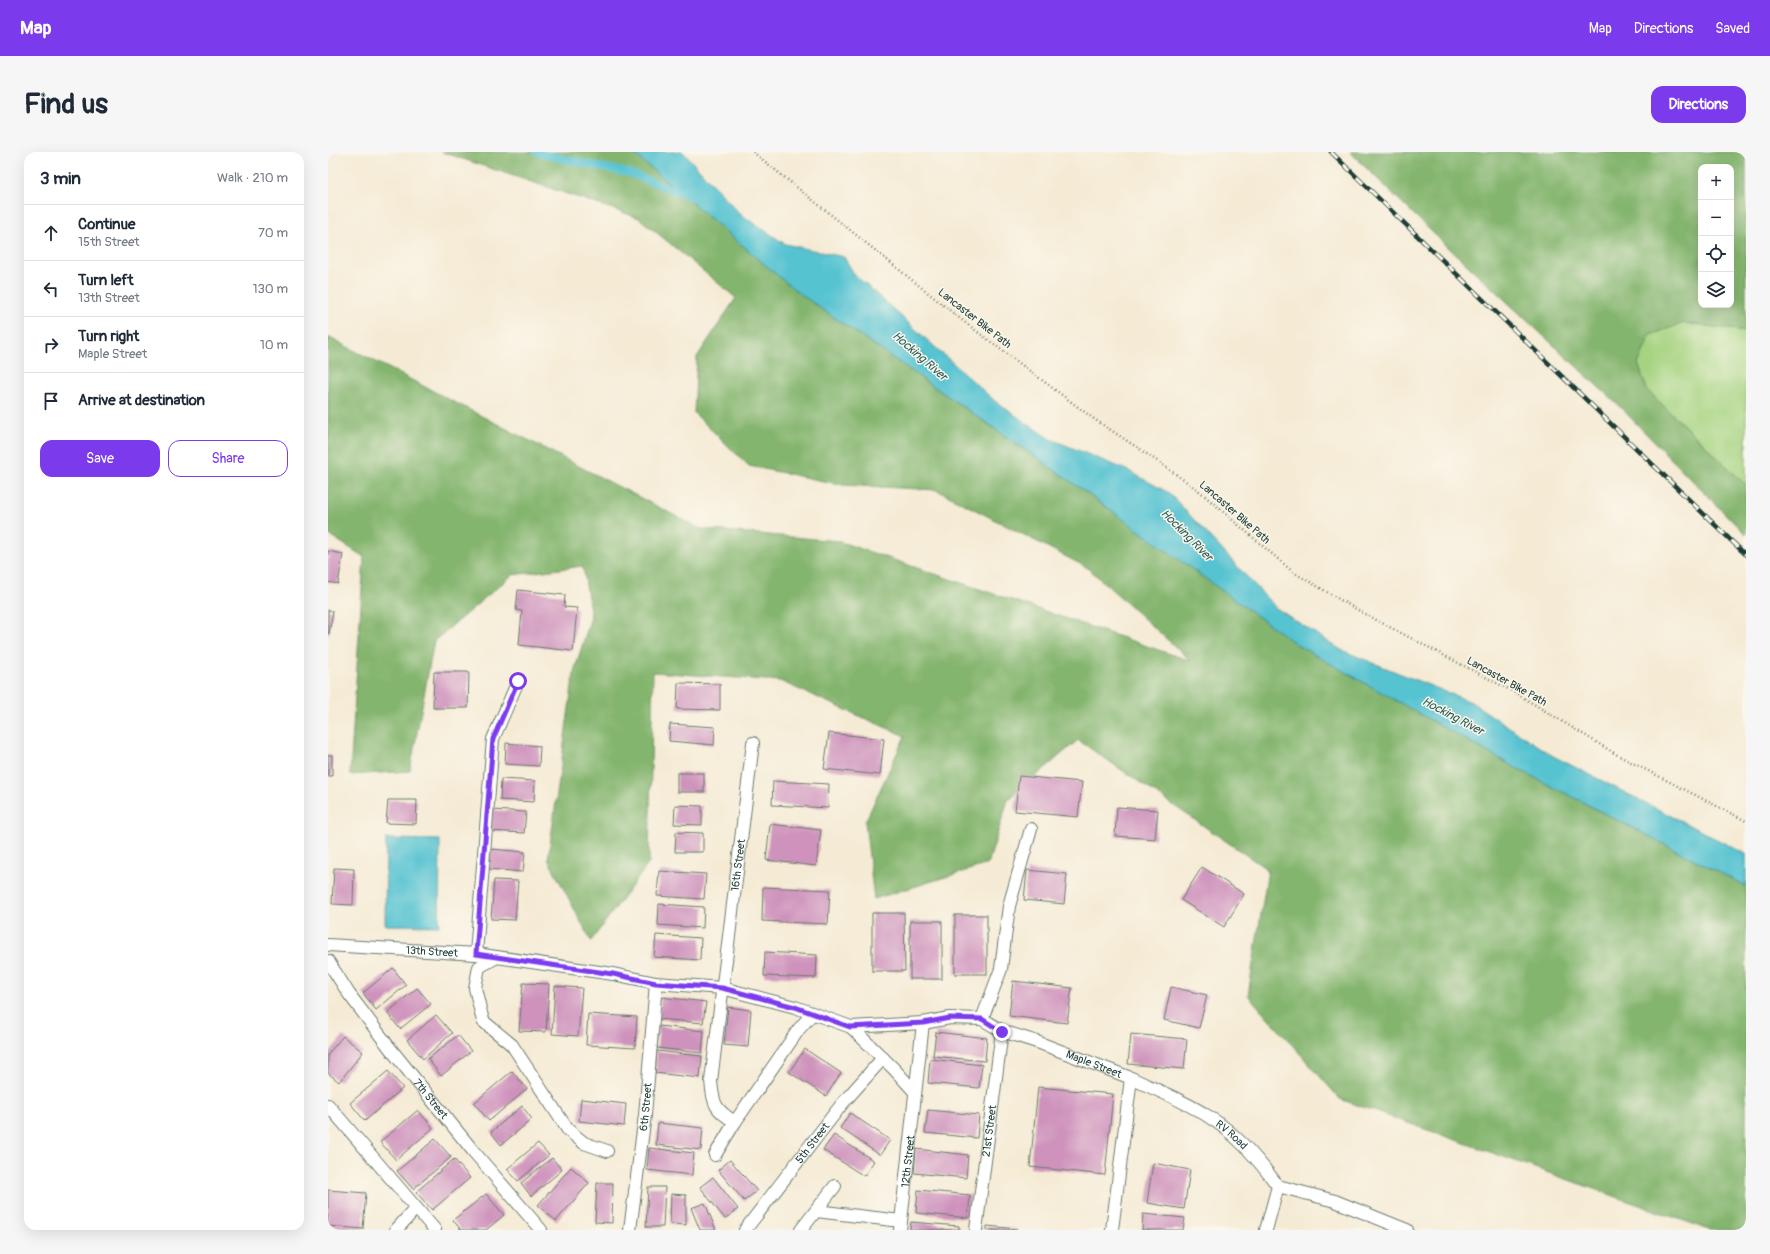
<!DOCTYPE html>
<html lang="en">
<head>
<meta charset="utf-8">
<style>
	body { margin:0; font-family:Pangolin,sans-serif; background:#f6f6f7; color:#1f2937 }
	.controls { position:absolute; right:12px; top:12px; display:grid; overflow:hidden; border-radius:8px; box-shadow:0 4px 16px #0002 }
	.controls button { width:36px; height:36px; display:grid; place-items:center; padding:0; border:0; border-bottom:1px solid #e0e1e3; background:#fff; color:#1f2937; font:20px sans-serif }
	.stop { position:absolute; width:12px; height:12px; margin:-9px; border:3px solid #7c3aed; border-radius:50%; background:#fff }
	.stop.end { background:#7c3aed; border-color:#fff; box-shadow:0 1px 4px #0008 }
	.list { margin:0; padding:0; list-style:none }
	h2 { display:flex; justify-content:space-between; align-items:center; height:52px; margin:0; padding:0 16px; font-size:17px }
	h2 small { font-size:13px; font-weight:400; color:#747a83 }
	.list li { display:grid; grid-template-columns:26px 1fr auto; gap:12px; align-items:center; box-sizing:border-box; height:56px; padding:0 16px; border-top:1px solid #e0e1e3 }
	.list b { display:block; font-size:15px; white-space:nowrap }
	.list p { margin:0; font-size:13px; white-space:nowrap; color:#747a83 }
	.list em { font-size:13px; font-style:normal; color:#747a83 }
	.actions { display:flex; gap:8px; padding:12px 16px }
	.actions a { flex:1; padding:9px 0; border:1px solid #7c3aed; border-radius:12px; text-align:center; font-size:14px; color:#7c3aed }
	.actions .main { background:#7c3aed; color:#fff }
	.icon { flex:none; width:22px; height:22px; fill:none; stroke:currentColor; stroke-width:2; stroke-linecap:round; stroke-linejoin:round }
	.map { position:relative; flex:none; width:1418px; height:1078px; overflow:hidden; border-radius:12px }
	header { display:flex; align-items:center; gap:24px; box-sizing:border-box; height:56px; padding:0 20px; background:#7c3aed; color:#fff }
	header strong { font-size:19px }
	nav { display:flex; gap:22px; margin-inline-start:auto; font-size:14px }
	.intro { display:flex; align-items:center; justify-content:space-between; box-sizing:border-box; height:96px; padding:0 24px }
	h1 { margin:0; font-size:28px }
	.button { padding:10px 18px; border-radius:12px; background:#7c3aed; color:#fff; font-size:14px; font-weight:700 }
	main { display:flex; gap:24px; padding:0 24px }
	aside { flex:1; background:#fff; border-radius:12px; box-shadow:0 4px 16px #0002 }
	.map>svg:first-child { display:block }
</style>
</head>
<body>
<header>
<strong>Map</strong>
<nav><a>Map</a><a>Directions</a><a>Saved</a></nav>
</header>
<div class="intro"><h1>Find us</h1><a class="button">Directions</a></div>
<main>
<aside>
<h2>3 min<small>Walk · 210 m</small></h2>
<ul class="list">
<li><svg class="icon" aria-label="ahead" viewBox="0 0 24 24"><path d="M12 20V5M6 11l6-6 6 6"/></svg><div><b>Continue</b><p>15th Street</p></div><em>70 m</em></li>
<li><svg class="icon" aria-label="left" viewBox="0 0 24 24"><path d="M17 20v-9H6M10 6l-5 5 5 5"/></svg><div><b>Turn left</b><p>13th Street</p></div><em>130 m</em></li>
<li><svg class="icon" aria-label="right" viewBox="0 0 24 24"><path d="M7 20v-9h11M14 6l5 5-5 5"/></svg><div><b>Turn right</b><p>Maple Street</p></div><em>10 m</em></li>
<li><svg class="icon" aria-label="arrive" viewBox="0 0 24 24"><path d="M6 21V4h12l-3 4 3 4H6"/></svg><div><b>Arrive at destination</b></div></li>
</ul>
<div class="actions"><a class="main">Save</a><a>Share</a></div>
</aside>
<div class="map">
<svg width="1418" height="1078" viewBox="0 0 1418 1078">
	<rect width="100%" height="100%" fill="#fbf7ec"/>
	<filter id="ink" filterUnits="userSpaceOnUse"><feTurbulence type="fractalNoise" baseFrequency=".025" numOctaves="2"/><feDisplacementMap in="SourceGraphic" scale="8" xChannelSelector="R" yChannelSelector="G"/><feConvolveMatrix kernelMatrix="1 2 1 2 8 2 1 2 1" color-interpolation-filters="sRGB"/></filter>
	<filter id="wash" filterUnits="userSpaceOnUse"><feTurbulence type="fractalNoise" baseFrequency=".012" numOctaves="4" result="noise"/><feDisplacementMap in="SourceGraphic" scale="16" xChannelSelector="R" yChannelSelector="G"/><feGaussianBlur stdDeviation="0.9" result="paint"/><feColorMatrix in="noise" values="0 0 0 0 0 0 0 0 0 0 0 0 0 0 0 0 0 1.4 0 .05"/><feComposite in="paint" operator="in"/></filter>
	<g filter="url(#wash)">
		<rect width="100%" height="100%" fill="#f5ebd5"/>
		<path fill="#a6d380" stroke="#62885a" d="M1356 171 1418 179V333L1319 238 1310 212 1322 183Z"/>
		<g fill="#84b56e" stroke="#527951" fill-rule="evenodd">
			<path d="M114 0H304L468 139 742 329 971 494 1188 616 1418 734V1078H1382L1012 947 920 843 940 718 750 588 680 648 660 712 546 747 537 670 577 584 452 529 325 520 321 711 263 789 220 707 246 520 263 465 255 414 184 423 106 489 82 619 22 623 36 405 0 382V185L373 377 510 389 863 509 760 416 609 338 515 333 421 314 366 261 369 205 408 146 311 66Z"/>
			<path d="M1022 0H1418V179L1356 171 1322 183 1310 212 1319 238 1418 333V383L1292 255 1105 81ZM1373 15H1403V153H1373Z"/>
		</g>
		<g fill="#57c3d1" stroke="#3b8082">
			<path d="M304 0H355L412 62 457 92 516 105 526 122 668 250 720 286 801 319 841 341 948 456 1013 498 1143 550 1225 604 1418 702V734L1188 616 971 494 742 329 468 139Z"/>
			<path d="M58 687 112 688 111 774 57 773Z"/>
		</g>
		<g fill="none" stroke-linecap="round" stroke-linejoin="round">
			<path stroke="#57c3d1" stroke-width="8" d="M209 0 231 6 301 21 361 44"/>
		</g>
		<g id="blocks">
			<g fill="#ce92bc">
				<path d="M0 399 15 402 10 432 0 430Z"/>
				<path d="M190 438 237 443 236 455 249 456 245 499 191 493 194 459 188 458Z"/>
				<path d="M0 458 5 459 1 482H0Z"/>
				<path d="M106 520H141L140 556H105Z"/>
				<path d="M350 531 392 532V558L349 557Z"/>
				<path d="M342 572 387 575 386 593 341 589Z"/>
				<path d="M501 581 556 587 552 623 496 617Z"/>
				<path d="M178 591 212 594 211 614 177 612Z"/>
				<rect x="0" y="603" width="4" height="21"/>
				<rect x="349" y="621" width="27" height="19"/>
				<path d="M691 624 754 630 750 665 687 659Z"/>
				<path d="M173 627 207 629 206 650 172 648Z"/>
				<path d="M445 629 501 632 500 656 444 653Z"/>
				<path d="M60 648H89L88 672 58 671Z"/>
				<path d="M347 653 374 654V673L346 672Z"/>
				<path d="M789 655 830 658 827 687 787 684Z"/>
				<path d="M164 658 198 660 196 681 162 679Z"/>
				<path d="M442 672 493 678 488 714 438 708Z"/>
				<path d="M348 680 375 681V700H347Z"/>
				<path d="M163 697 197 700 195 720 161 717Z"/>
				<path d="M874 715 916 742 896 775 853 748Z"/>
				<path d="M6 716 26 717 25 753 4 752Z"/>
				<path d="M699 718 739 722 736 752 696 748Z"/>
				<path d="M331 719 378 722 376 747 329 744Z"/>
				<path d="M166 728 190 729 187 768 163 767Z"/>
				<path d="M435 735 502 738 500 772 434 769Z"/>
				<path d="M331 752 376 755 375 776 330 773Z"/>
				<path d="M544 761H576L577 819H544Z"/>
				<rect x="627" y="763" width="32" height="59"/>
				<rect x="582" y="769" width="32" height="58"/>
				<path d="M328 783 373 786 372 808 326 805Z"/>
				<path d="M437 800 489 803 488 826 436 824Z"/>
				<path d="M65 816 78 833 48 858 35 841Z"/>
				<path d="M685 829 744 836 739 871 681 864Z"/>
				<path d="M195 831 221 832 218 880 191 879Z"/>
				<path d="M227 834 254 836 250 884 224 882Z"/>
				<path d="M843 835 879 843 871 876 836 868Z"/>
				<path d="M89 836 103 852 72 877 59 861Z"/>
				<path d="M333 845 378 850 375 871 330 867Z"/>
				<path d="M400 855 423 858 420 895 396 893Z"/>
				<path d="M260 862 309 865 307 896 258 893Z"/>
				<path d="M108 863 124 881 95 907 79 888Z"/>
				<path d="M331 874 376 879 374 901 329 896Z"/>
				<path d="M608 880 659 886 657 909 605 904Z"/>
				<path d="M803 882 859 887 856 917 800 912Z"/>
				<path d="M130 883 143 899 113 924 100 907Z"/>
				<path d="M15 884 35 900 11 930 0 921V902Z"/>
				<path d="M477 897 513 921 498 944 461 920Z"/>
				<path d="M329 899 374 904 372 926 327 921Z"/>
				<path d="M602 907 654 913 651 936 600 931Z"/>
				<path d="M60 919 75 936 37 969 22 951Z"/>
				<path d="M184 919 199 937 161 969 146 951Z"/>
				<path d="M710 935 785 942 777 1023 702 1015Z"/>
				<path d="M253 947 298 952 296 974 251 969Z"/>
				<path d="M194 954 204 967 173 993 163 980Z"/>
				<path d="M90 958 105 976 68 1008 52 990Z"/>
				<path d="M600 958 651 963 649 986 597 981Z"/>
				<path d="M522 961 562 988 552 1003 512 976Z"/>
				<path d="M330 971 375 976 373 998 328 993Z"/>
				<path d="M506 983 546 1009 536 1024 495 998Z"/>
				<path d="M107 987 123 1005 85 1037 69 1019Z"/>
				<path d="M210 991 221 1003 190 1029 179 1017Z"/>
				<path d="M321 996 366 1001 364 1023 319 1018Z"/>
				<path d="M588 997 640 1003 638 1026 586 1021Z"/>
				<path d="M224 1006 234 1018 203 1044 193 1031Z"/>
				<path d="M126 1007 142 1026 104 1058 88 1040Z"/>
				<path d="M402 1008 429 1039 416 1049 390 1018Z"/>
				<path d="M825 1011 862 1018 856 1057 819 1051Z"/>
				<path d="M243 1015 261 1031 228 1069 210 1053Z"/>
				<path d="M385 1025 410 1057 397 1067 372 1035Z"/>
				<path d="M269 1031H285L284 1071 267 1070Z"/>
				<path d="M320 1035H337L335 1075H318Z"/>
				<path d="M0 1038 38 1041 35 1077 0 1074Z"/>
				<path d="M590 1038 642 1043 640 1066 588 1061Z"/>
				<path d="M158 1042 176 1063 158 1078H133L125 1068Z"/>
				<path d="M343 1042 358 1043V1073L342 1072Z"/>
				<path d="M377 1051 388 1078H372L363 1056Z"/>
				<path d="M815 1062 857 1066 855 1078H814Z"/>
				<path d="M583 1070 631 1074V1078H582Z"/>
				<path d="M659 1074 689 1077V1078H659Z"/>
			</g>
		</g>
	</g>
	<g filter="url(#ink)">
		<use href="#blocks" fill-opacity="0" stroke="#6a7a6c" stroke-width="1"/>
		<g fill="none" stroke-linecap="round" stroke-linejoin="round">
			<g stroke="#6a7a6c" stroke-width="14">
				<g id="lane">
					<path id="s1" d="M0 793 148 802 285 822 328 831 394 836 467 855 523 875 595 871 622 866 654 867"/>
					<path d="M148 802 165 587 190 529"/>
					<path d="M169 805 151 815 147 836 155 869 184 893 240 978 256 991 279 999"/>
					<path id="s2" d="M0 809 21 842 61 895 146 1000 213 1078"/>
					<path id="s3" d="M654 867 674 879 709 890 803 926 784 1078"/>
					<path d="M654 867 673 817 681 754 703 677"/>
					<path d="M523 875 566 917 587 940"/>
					<path id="s4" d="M803 926C828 938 855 948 878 963 908 981 929 1006 950 1034L938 1078"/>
					<path d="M0 953 107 1078"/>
					<path id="s5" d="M407 970C387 958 385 952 383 929L425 591"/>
					<path d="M387 1003 407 970 471 877 484 862"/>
					<path d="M950 1034 1007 1049 1079 1078"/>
					<path d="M488 1059 573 1069"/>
					<path d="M68 1078 88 1056"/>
					<path id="s6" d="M302 1078 317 963 328 831"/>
					<path id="s7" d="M417 1078 514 952 555 906"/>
					<path d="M473 1078 507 1034"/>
					<path id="s8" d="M572 1078 595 871"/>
					<path id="s9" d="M648 1078 674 879"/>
				</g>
			</g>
			<path stroke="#6a7a6c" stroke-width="2.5" stroke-dasharray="1 3" stroke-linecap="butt" d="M425 0 635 169 766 267 822 304 870 338 965 420 1033 460 1186 540 1291 604 1418 669"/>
			<use href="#lane" stroke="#fff" stroke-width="12"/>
			<g stroke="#1f3d34" stroke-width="4.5">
				<path id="rail" d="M1003 0 1418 403"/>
			</g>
			<use href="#rail" stroke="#fbf7ec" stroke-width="3" stroke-dasharray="9" stroke-linecap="butt"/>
		</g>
	</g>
	<g fill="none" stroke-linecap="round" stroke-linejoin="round" filter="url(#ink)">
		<path stroke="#7c3aed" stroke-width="5" d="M190 529 165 587 148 802 285 822 328 831 394 836 467 855 522 875 595 871 622 866 654 867 674 880"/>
	</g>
	<g text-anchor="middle" stroke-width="3" stroke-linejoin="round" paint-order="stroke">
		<g font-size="11" fill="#1f3d34" stroke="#fbf7ec">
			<text transform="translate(647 166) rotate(38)" y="4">Lancaster Bike Path</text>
			<text transform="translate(907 360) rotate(41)" y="4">Lancaster Bike Path</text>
			<text transform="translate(1179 529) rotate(29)" y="4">Lancaster Bike Path</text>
			<text dy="4" stroke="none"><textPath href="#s5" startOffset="268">16th Street</textPath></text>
			<text dy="4" stroke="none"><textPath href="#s1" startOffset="104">13th Street</textPath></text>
			<text dy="4" stroke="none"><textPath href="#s3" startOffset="121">Maple Street</textPath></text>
			<text dy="4" stroke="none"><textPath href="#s2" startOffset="172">7th Street</textPath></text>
			<text dy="4" stroke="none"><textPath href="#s6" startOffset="124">6th Street</textPath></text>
			<text dy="4" stroke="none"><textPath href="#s9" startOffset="100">21st Street</textPath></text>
			<text dy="4" stroke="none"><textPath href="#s4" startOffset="116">RV Road</textPath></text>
			<text dy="4" stroke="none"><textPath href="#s7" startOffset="110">5th Street</textPath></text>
			<text dy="4" stroke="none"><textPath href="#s8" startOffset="69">12th Street</textPath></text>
		</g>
		<g font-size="12" font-style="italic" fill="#2d5e5b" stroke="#fbf7ec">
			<text transform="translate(592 204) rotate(41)" y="4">Hocking River</text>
			<text transform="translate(859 383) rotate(45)" y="4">Hocking River</text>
			<text transform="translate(1125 564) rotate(28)" y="4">Hocking River</text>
		</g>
	</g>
</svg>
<div class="controls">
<button>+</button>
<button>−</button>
<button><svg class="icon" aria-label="locate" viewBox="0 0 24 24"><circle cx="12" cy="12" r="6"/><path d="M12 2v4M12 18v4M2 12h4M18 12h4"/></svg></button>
<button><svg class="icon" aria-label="layers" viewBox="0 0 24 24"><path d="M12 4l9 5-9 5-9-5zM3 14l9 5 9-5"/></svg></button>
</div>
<div class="stop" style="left:190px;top:529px"></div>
<div class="stop end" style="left:674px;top:880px"></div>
</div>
</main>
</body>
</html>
